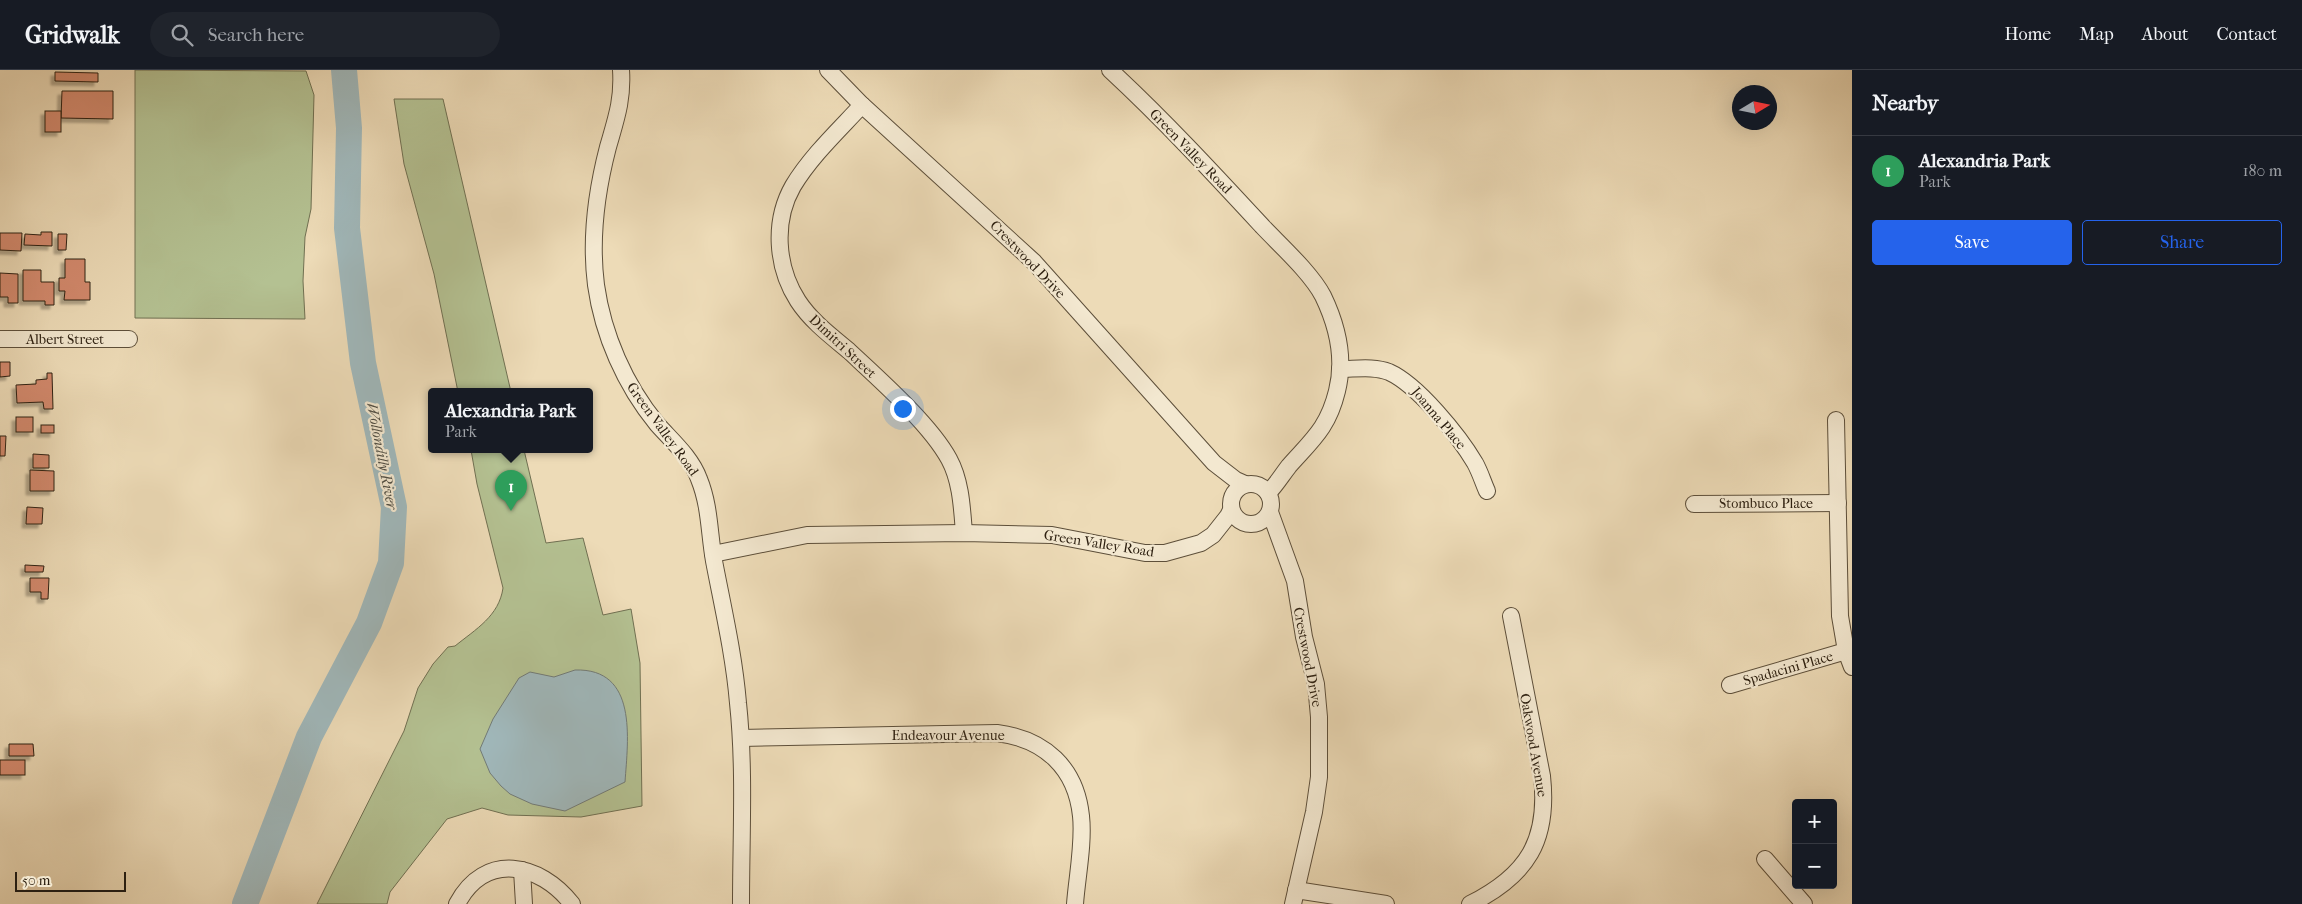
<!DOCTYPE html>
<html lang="en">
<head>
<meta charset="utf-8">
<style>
	body { margin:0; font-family:"IM FELL French Canon",serif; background:#20242c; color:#f1f3f6 }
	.controls { position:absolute; right:15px; bottom:15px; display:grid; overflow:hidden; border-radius:5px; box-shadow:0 5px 20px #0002 }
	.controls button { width:45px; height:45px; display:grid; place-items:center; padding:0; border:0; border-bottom:1px solid #363941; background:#171b24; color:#f1f3f6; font:25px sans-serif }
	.compass { position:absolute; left:1732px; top:15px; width:45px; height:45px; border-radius:50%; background:#171b24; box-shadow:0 5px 20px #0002; rotate:80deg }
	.scale { position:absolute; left:15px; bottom:12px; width:111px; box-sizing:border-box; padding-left:5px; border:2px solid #2d2011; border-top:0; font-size:14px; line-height:18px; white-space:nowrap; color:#2d2011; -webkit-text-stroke:4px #f3e8d0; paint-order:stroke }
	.you { position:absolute; left:902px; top:338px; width:18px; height:18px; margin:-12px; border:4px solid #fff; border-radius:50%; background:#1a73e8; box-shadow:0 0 0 8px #1a73e833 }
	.badge { display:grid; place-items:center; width:32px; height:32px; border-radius:50%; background:#2563eb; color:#fff; font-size:16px; font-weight:700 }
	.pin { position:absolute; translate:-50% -41px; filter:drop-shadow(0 1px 2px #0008) }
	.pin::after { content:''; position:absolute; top:26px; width:18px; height:15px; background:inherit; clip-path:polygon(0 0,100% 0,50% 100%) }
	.popup { position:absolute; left:428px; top:318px; width:165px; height:65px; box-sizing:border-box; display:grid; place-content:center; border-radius:5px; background:#171b24; filter:drop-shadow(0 1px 4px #0005); font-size:16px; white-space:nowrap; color:#9ea1a6 }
	.popup b { font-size:19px; color:#f1f3f6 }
	.popup::after { content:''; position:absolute; left:50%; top:100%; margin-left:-10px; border:10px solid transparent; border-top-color:#171b24 }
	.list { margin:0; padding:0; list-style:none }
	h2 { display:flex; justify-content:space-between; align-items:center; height:65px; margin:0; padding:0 20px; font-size:21px }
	h2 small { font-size:16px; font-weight:400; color:#9ea1a6 }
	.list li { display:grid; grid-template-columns:32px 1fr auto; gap:15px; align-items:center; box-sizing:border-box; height:70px; padding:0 20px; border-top:1px solid #363941 }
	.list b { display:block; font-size:19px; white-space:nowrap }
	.list p { margin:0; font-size:16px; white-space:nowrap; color:#9ea1a6 }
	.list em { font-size:16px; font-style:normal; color:#9ea1a6 }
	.actions { display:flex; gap:10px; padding:15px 20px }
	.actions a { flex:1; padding:11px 0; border:1px solid #2563eb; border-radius:5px; text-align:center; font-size:18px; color:#2563eb }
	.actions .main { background:#2563eb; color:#fff }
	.icon { flex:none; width:28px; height:28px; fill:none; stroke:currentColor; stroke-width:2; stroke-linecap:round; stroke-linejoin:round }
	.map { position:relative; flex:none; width:1852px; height:834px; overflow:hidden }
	header { display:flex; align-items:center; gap:30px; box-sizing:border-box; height:70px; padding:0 25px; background:#171b24; border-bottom:1px solid #363941 }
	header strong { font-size:24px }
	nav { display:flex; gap:28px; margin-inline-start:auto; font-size:18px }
	.search { width:350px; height:45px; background:#20242c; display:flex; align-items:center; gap:12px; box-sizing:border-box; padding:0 18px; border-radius:28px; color:#9ea1a6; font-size:19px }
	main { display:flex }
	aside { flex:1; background:#171b24 }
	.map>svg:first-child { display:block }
</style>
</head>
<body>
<header>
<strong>Gridwalk</strong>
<div class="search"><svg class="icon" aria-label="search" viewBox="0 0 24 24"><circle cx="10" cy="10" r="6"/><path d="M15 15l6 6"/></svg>Search here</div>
<nav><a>Home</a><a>Map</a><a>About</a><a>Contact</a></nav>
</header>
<main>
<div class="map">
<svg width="1852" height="834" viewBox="0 0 1852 834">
	<defs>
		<filter id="shadow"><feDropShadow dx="-4" dy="4" stdDeviation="1" flood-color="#0004"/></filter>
	</defs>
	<rect width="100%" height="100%" fill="#eddbb7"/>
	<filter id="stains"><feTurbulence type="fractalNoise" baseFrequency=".004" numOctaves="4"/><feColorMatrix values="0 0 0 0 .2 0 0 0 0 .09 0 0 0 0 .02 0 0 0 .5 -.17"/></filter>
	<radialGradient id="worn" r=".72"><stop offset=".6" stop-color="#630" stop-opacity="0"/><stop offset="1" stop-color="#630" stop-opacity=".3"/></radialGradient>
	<g fill="#b4c192" stroke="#707052">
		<path d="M135 0 306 1 314 25 311 139 305 167 303 211 305 249 135 248Z"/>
		<path d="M394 29H443L511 322H458L434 204 404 94Z"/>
		<path d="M471 380H524L546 473 583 468 603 545 631 539 640 593 642 736 581 747 508 745 482 738 447 749 390 822 387 834H317L404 661 418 618 433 594 448 577 455 576C476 559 499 546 503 518L477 414Z"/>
	</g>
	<path fill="#a0b8bb" stroke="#727b77" d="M575 600C638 598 628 669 625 712L565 741 532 734 510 724 501 716 490 703 480 679 493 649 519 608 530 602 554 607Z"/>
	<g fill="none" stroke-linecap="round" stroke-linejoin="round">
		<path stroke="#a0b8bb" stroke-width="26" d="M245 834 309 667 369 553 391 493 394 437 363 293 347 158 349 58 344 0"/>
	</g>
	<g fill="#d3896d" stroke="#2d2011" filter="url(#shadow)">
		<path d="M55 2 98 3V12L55 11Z"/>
		<path d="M62 21H113V49L61 48Z"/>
		<rect x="45" y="41" width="16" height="21"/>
		<path d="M41 162H52V176L24 175 25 164 41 165Z"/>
		<path d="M0 163H22L21 181 0 180Z"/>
		<path d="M58 164H67L66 180H58Z"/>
		<path d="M65 189H85V212H90V230H64L65 221H59V208H65Z"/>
		<path d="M23 200H41V212H54V235H45V231H23Z"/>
		<path d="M0 203 18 204V233H8V227H0Z"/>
		<path d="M0 292H10V306L0 307Z"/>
		<path d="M47 303H52L53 339H44L43 332 17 333 16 315 36 314V310L47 309Z"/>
		<rect x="16" y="347" width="17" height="15"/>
		<rect x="41" y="355" width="13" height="8"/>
		<path d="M0 366H6L5 386H0Z"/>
		<path d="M33 384 49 385V398H33Z"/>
		<path d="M30 400 54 401V421H30Z"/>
		<path d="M27 437 43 438 42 454H26Z"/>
		<path d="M25 495 44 496 43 502H25Z"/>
		<path d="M30 508H49L48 529H41V522H30Z"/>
		<path d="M9 674H33L34 686H9Z"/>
		<rect x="0" y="690" width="25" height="15"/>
	</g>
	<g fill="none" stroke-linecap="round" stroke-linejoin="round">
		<g stroke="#5d4f3a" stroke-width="18">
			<g id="minor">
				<path d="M621 0C623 30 616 49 608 77 596 123 590 168 596 215 603 265 625 315 657 354 672 371 691 387 699 409 710 436 709 463 714 491 723 538 734 585 738 633 745 699 741 767 741 834"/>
				<path d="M828 0 862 35 1034 192 1214 393 1236 410 1245 414"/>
				<path d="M1110 0C1164 50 1213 103 1263 157 1281 176 1311 203 1323 226 1337 255 1345 289 1337 321 1328 358 1312 370 1289 396 1282 405 1276 415 1268 423"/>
				<path d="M862 35C839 60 811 86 793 116 773 151 776 197 798 231 811 251 831 266 849 281 879 309 930 354 949 389 961 411 962 438 964 463"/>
				<path d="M0 269H129"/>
				<path d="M1340 299C1356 299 1374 296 1389 302 1418 315 1459 366 1475 393 1480 402 1483 412 1487 421"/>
				<path d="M1836 350 1840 546 1846 581 1852 597"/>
				<circle cx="1251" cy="434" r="20"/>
				<path d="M1694 434 1838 433"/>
				<path d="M1270 442 1295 511 1304 567 1316 614 1319 647V707L1314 742 1293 834"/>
				<path d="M713 484 807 465 964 463 1052 465 1145 483H1165L1201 473 1213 465 1228 446 1231 440"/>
				<path d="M1730 615 1846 581"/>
				<path d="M741 668 997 663C1045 669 1076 698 1081 746 1084 773 1077 807 1075 834"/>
				<path d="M1765 789 1804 834"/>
				<path d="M522 800 524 834"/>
				<path d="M1296 820 1386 834"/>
				<path d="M457 834C485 781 540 793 572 834"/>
				<path d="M1470 834C1528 805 1549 770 1542 706L1511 546"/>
			</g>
		</g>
		<use href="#minor" stroke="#f3e8d0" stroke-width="16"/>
	</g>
	<g text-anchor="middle" stroke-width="4.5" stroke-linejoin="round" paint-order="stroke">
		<g font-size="14" fill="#2d2011" stroke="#f3e8d0">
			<text transform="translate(1191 81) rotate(46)" y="5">Green Valley Road</text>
			<text transform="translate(1028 189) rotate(46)" y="5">Crestwood Drive</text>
			<text x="65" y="274">Albert Street</text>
			<text transform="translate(843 276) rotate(43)" y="5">Dimitri Street</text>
			<text transform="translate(1439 348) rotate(50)" y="5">Joanna Place</text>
			<text transform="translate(663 359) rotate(54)" y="5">Green Valley Road</text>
			<text x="1766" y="438">Stombuco Place</text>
			<text transform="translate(1099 473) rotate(9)" y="5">Green Valley Road</text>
			<text transform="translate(1308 587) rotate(79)" y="5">Crestwood Drive</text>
			<text transform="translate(1788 598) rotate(-16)" y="5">Spadacini Place</text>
			<text x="948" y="670">Endeavour Avenue</text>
			<text transform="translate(1534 675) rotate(80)" y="5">Oakwood Avenue</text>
		</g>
		<g font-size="15" font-style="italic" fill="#504e44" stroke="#f3e8d0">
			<text transform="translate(382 386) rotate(79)" y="5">Wollondilly River</text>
		</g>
	</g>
	<rect width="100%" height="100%" filter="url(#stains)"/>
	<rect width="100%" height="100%" fill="url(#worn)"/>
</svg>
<div class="controls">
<button>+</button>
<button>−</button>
</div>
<svg class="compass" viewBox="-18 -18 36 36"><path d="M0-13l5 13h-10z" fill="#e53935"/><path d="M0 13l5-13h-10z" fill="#9ea1a6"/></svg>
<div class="scale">50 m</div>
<div class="you"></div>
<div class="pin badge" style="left:511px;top:441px;background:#2e9e5b">1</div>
<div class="popup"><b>Alexandria Park</b>Park</div>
</div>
<aside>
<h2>Nearby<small></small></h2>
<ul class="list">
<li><span class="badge" style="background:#2e9e5b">1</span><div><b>Alexandria Park</b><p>Park</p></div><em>180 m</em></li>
</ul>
<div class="actions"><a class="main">Save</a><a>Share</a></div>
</aside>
</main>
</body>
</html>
